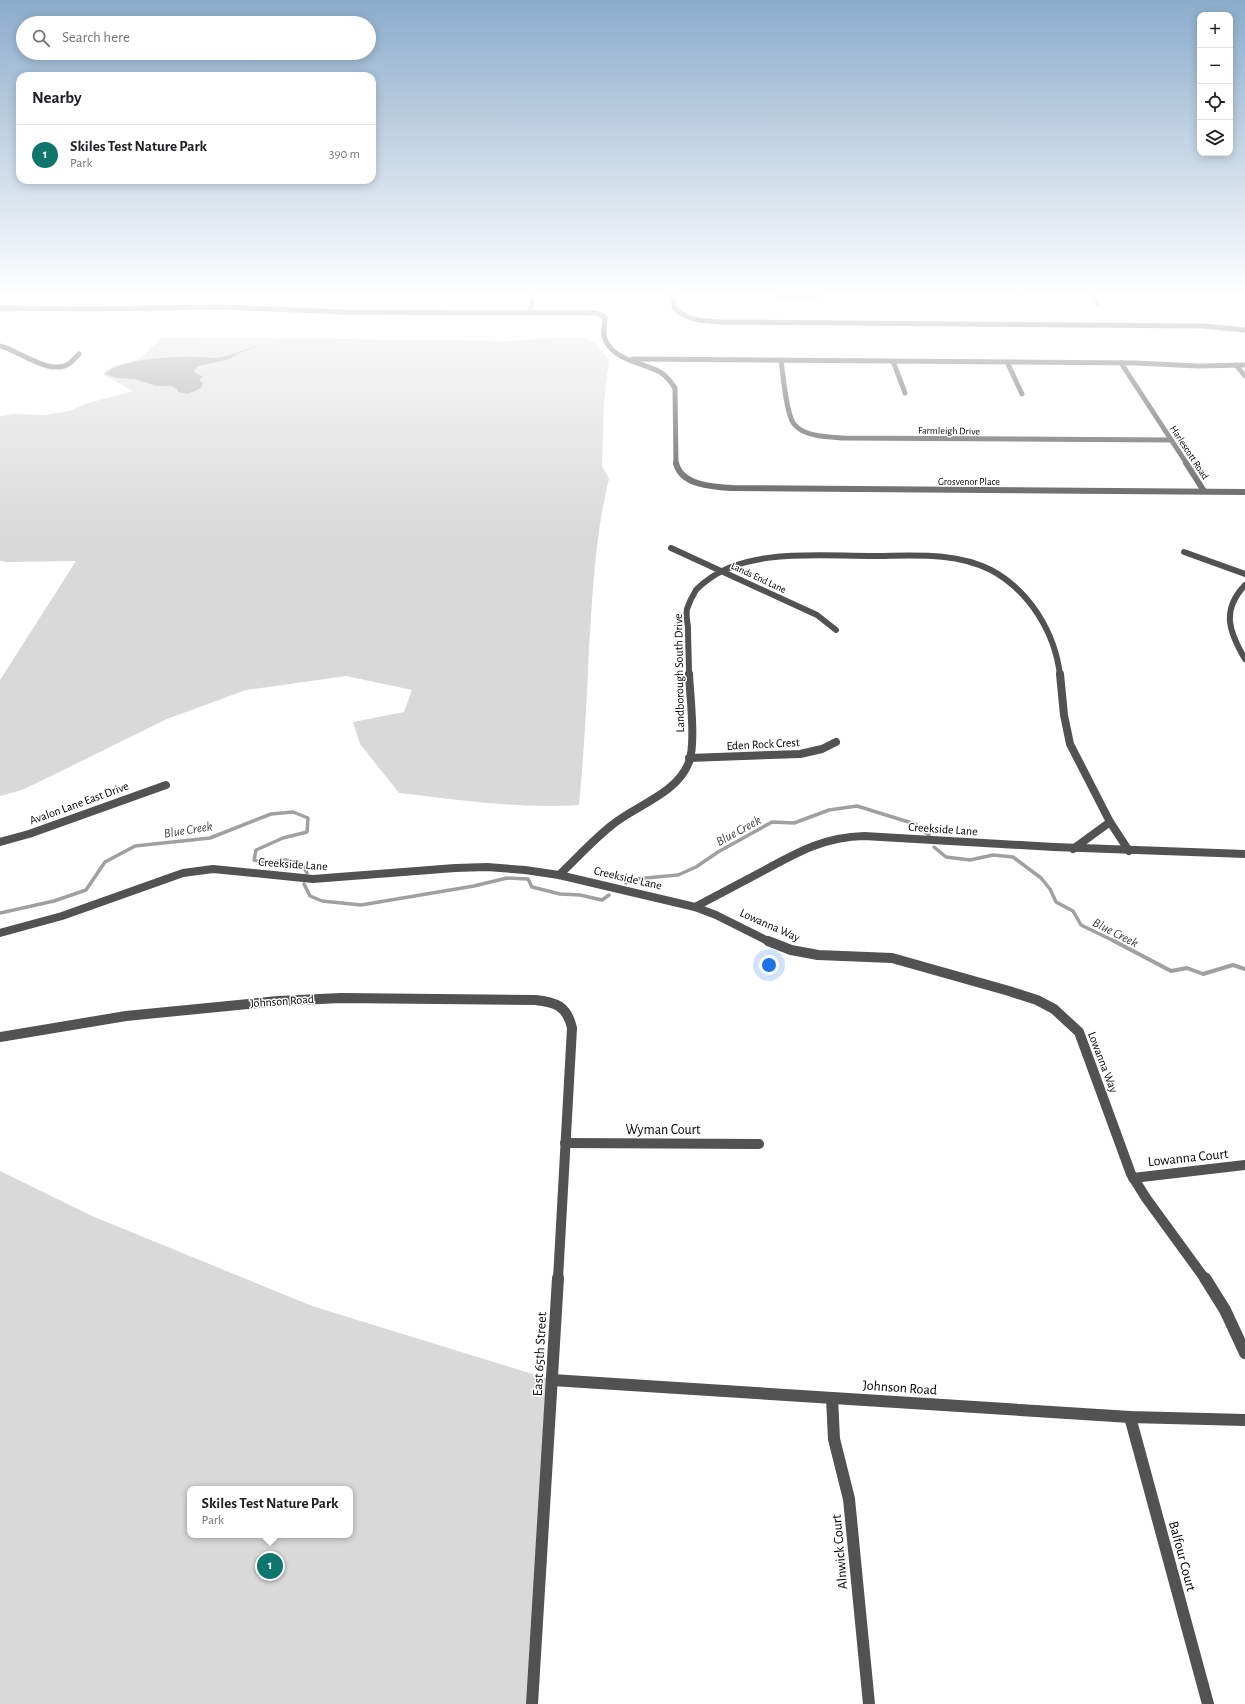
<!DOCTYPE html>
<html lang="en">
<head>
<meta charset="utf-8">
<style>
	body { margin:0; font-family:"Alegreya Sans",sans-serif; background:#f2f2f2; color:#202124 }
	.controls { position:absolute; right:12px; top:12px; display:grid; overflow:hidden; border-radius:8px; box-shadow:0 2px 10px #0003 }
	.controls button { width:36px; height:36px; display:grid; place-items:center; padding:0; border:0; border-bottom:1px solid #e0e0e0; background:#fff; color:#202124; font:20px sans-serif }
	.you { position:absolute; left:769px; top:965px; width:14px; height:14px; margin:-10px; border:3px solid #fff; border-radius:50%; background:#1a73e8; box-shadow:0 0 0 6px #1a73e833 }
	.badge { display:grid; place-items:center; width:26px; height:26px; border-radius:50%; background:#0f766e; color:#fff; font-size:13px; font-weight:700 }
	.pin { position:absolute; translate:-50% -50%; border:2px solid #fff; box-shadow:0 1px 4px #0006 }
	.popup { position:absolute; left:187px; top:1486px; width:166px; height:52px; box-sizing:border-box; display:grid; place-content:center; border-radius:8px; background:#fff; filter:drop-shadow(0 1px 3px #0005); font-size:13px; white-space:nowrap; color:#757577 }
	.popup b { font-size:15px; color:#202124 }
	.popup::after { content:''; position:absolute; left:50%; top:100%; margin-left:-8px; border:8px solid transparent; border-top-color:#fff }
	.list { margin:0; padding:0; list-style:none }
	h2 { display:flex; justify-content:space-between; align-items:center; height:52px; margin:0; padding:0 16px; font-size:17px }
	h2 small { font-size:13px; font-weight:400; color:#757577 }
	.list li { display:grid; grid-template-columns:26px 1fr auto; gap:12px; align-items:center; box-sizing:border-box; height:60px; padding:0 16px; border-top:1px solid #e0e0e0 }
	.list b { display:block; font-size:15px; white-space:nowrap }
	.list p { margin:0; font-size:13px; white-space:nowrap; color:#757577 }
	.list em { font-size:13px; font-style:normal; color:#757577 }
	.icon { flex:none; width:22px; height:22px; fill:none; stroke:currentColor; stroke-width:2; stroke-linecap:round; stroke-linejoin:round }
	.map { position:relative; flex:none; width:1245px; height:1704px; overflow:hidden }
	.search { position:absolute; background:#fff; box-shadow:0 2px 10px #0003; left:16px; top:16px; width:360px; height:44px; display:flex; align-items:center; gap:10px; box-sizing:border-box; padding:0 14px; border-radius:22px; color:#757577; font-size:15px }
	.panel { position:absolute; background:#fff; box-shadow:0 2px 10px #0003; left:16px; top:72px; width:360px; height:112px; border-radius:12px }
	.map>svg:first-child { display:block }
</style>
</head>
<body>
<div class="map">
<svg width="1245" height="1704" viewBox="0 0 1245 1704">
	<rect width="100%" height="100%" fill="#fff"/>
	<g fill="#d9d9d9" fill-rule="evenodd">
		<path d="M162 337 511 341C525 340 581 335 590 340 598 344 604 353 609 360L604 401 602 466 609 479C595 534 593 591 589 647 587 700 584 753 579 805 519 809 459 800 399 793L360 744 353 722 404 712 412 690 346 676 246 690 167 719 49 777 22 790 0 796V680L76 561 7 562 0 561V416L14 414 44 415 70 411 85 404 133 391 103 374 113 366 140 359Z"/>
		<path d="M0 1171 92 1216 312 1306 552 1380 532 1704H0ZM190 1489H350V1535H190Z"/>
	</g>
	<path fill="#a0a0a0" d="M263 344 237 354 230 359 199 366 195 369 194 372 203 377 199 380 203 383 201 388 188 394 178 392 177 389 172 386H156L135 379 118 378 104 374C124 358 175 356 200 357 205 357 211 358 216 358 232 356 247 349 263 344Z"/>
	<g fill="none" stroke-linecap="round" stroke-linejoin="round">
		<g stroke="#a0a0a0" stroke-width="3.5">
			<path d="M934 847 946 857 970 860 993 855 1013 857 1041 878 1050 889 1056 902 1073 911 1081 925 1116 942"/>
			<path d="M626 883 635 879 678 875 696 867 718 852 772 822 794 823 829 810 857 806 915 824 929 835"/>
			<path d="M304 884 310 896 322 901 361 905 474 886 507 878 528 879 532 887 560 894 580 895 602 900 609 895"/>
			<path d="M0 913 54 901 86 890 105 862 135 846 210 838 271 814 293 812 308 818 307 832 283 838 256 850 254 860 266 863 286 860 302 864 307 873"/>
		</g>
		<path stroke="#a0a0a0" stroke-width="4" d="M1114 941 1171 971 1187 968 1203 974 1233 965 1245 969"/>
		<g stroke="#525252" stroke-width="5">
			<path d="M673 296 674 307C685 321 705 321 721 322L1203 326 1245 330"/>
			<path d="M780 296H819"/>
			<path d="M1093 296 1097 303"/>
			<path d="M0 308 89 309 222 307 343 312 596 313 605 317C605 323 603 330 604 336 610 360 641 362 660 372 667 376 671 382 675 388L676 464"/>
			<path d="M530 312 533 296"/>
			<path d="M0 346C20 351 51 377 70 363 73 360 76 357 79 354"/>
			<path d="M633 359 1135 363 1198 366 1245 365"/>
			<path d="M781 360C783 374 786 414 794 424 804 437 829 437 844 438L1171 440"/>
			<path d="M893 361 905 393"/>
			<path d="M1007 362 1022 394"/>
			<path d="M1121 363 1187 464"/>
			<path d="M1236 365 1245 376"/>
		</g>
		<g stroke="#525252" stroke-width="6">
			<path d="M676 463C681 486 715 487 733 488L1245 492"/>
			<path d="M1186 463 1204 491"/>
			<path d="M671 548 817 615 836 630"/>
			<path d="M1184 552 1245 574"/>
			<path d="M1245 585C1221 610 1229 632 1245 659"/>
			<path d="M689 675C689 659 688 643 688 627 687 621 686 614 687 609 689 603 693 595 696 590 699 587 702 584 705 582 746 548 819 556 869 556 910 556 954 551 991 570 1030 591 1055 633 1060 675"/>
		</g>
		<g stroke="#525252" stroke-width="8">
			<path d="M1060 674 1064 715 1070 744 1110 822 1129 851"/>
			<path d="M689 758 800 754 822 749 836 742"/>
			<path d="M0 842 29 834 166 785"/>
			<path d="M1073 849 1110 822"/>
			<path d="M559 875C577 858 593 840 612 825 636 805 677 794 689 762 696 744 690 695 689 674"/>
			<path d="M695 907C718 895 740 883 763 871 798 852 824 837 864 836L1054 847 1245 854"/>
			<path d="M0 933 62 916 183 873 213 869 313 879 455 868 487 867 525 870 559 875 695 907 716 915 770 942"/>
		</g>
		<g stroke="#525252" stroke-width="10">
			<path d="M768 941 791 950 818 955 892 958 1009 991 1037 1000 1054 1009 1079 1032 1131 1174 1146 1198 1205 1279"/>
			<path d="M0 1037 126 1016 278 1001 341 998 535 1000C556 1002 567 1006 572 1028L558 1279"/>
			<path d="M565 1143 759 1144"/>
			<path d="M1133 1178 1245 1165"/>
		</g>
		<g stroke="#525252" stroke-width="12">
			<path d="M1205 1278 1225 1310 1245 1353"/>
			<path d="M552 1380 1130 1417 1245 1420"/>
			<path d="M832 1398 834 1439 849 1499 869 1704"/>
			<path d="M1130 1417 1208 1704"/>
			<path d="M532 1704 558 1278"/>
		</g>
	</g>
	<linearGradient id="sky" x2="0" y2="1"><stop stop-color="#8baccb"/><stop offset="0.55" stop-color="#fff"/><stop offset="1" stop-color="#fff" stop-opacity="0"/></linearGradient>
	<rect width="1245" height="535" fill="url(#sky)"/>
	<g text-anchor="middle" stroke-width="3" stroke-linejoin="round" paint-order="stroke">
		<g font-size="10" fill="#000" stroke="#fff">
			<text transform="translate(949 430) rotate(1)" y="4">Farmleigh Drive</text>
			<text transform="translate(1190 452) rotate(57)" y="4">Harlescott Road</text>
			<text x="969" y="485">Grosvenor Place</text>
			<text transform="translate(759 577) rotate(25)" y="4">Lands End Lane</text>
		</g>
		<g font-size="12" fill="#000" stroke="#fff">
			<text transform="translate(679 673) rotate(-91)" y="4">Landborough South Drive</text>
			<text transform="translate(763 744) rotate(-3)" y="4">Eden Rock Crest</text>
			<text transform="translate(79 803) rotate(-20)" y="4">Avalon Lane East Drive</text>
			<text transform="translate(943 829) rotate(4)" y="4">Creekside Lane</text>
			<text transform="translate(293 864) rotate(4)" y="4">Creekside Lane</text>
			<text transform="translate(628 878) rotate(13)" y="4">Creekside Lane</text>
			<text transform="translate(770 925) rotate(24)" y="4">Lowanna Way</text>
			<text transform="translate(282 1001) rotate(-4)" y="4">Johnson Road</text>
			<text transform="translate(1103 1062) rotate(69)" y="4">Lowanna Way</text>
		</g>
		<g font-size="13" font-style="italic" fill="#414141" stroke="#fff">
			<text transform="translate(188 829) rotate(-9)" y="5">Blue Creek</text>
			<text transform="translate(738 830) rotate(-29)" y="5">Blue Creek</text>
			<text transform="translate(1116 932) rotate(27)" y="5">Blue Creek</text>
		</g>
		<g font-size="14" fill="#000" stroke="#fff">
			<text x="663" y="1134">Wyman Court</text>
			<text transform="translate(1188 1157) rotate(-6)" y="5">Lowanna Court</text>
			<text transform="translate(539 1354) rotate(-87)" y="5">East 65th Street</text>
			<text transform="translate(900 1387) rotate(4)" y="5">Johnson Road</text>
			<text transform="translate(839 1552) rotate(-95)" y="5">Alnwick Court</text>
			<text transform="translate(1183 1556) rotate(75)" y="5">Balfour Court</text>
		</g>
	</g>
</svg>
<div class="controls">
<button>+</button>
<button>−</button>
<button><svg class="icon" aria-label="locate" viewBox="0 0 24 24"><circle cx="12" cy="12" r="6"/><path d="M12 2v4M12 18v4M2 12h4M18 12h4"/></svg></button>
<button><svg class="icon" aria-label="layers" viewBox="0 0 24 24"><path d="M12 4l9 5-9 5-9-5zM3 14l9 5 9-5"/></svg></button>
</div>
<div class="you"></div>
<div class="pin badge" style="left:270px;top:1566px">1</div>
<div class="popup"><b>Skiles Test Nature Park</b>Park</div>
<div class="search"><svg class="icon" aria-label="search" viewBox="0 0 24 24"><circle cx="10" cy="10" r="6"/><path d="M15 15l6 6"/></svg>Search here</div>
<section class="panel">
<h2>Nearby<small></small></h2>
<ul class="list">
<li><span class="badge">1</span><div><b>Skiles Test Nature Park</b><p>Park</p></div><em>390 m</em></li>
</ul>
</section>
</div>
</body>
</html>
